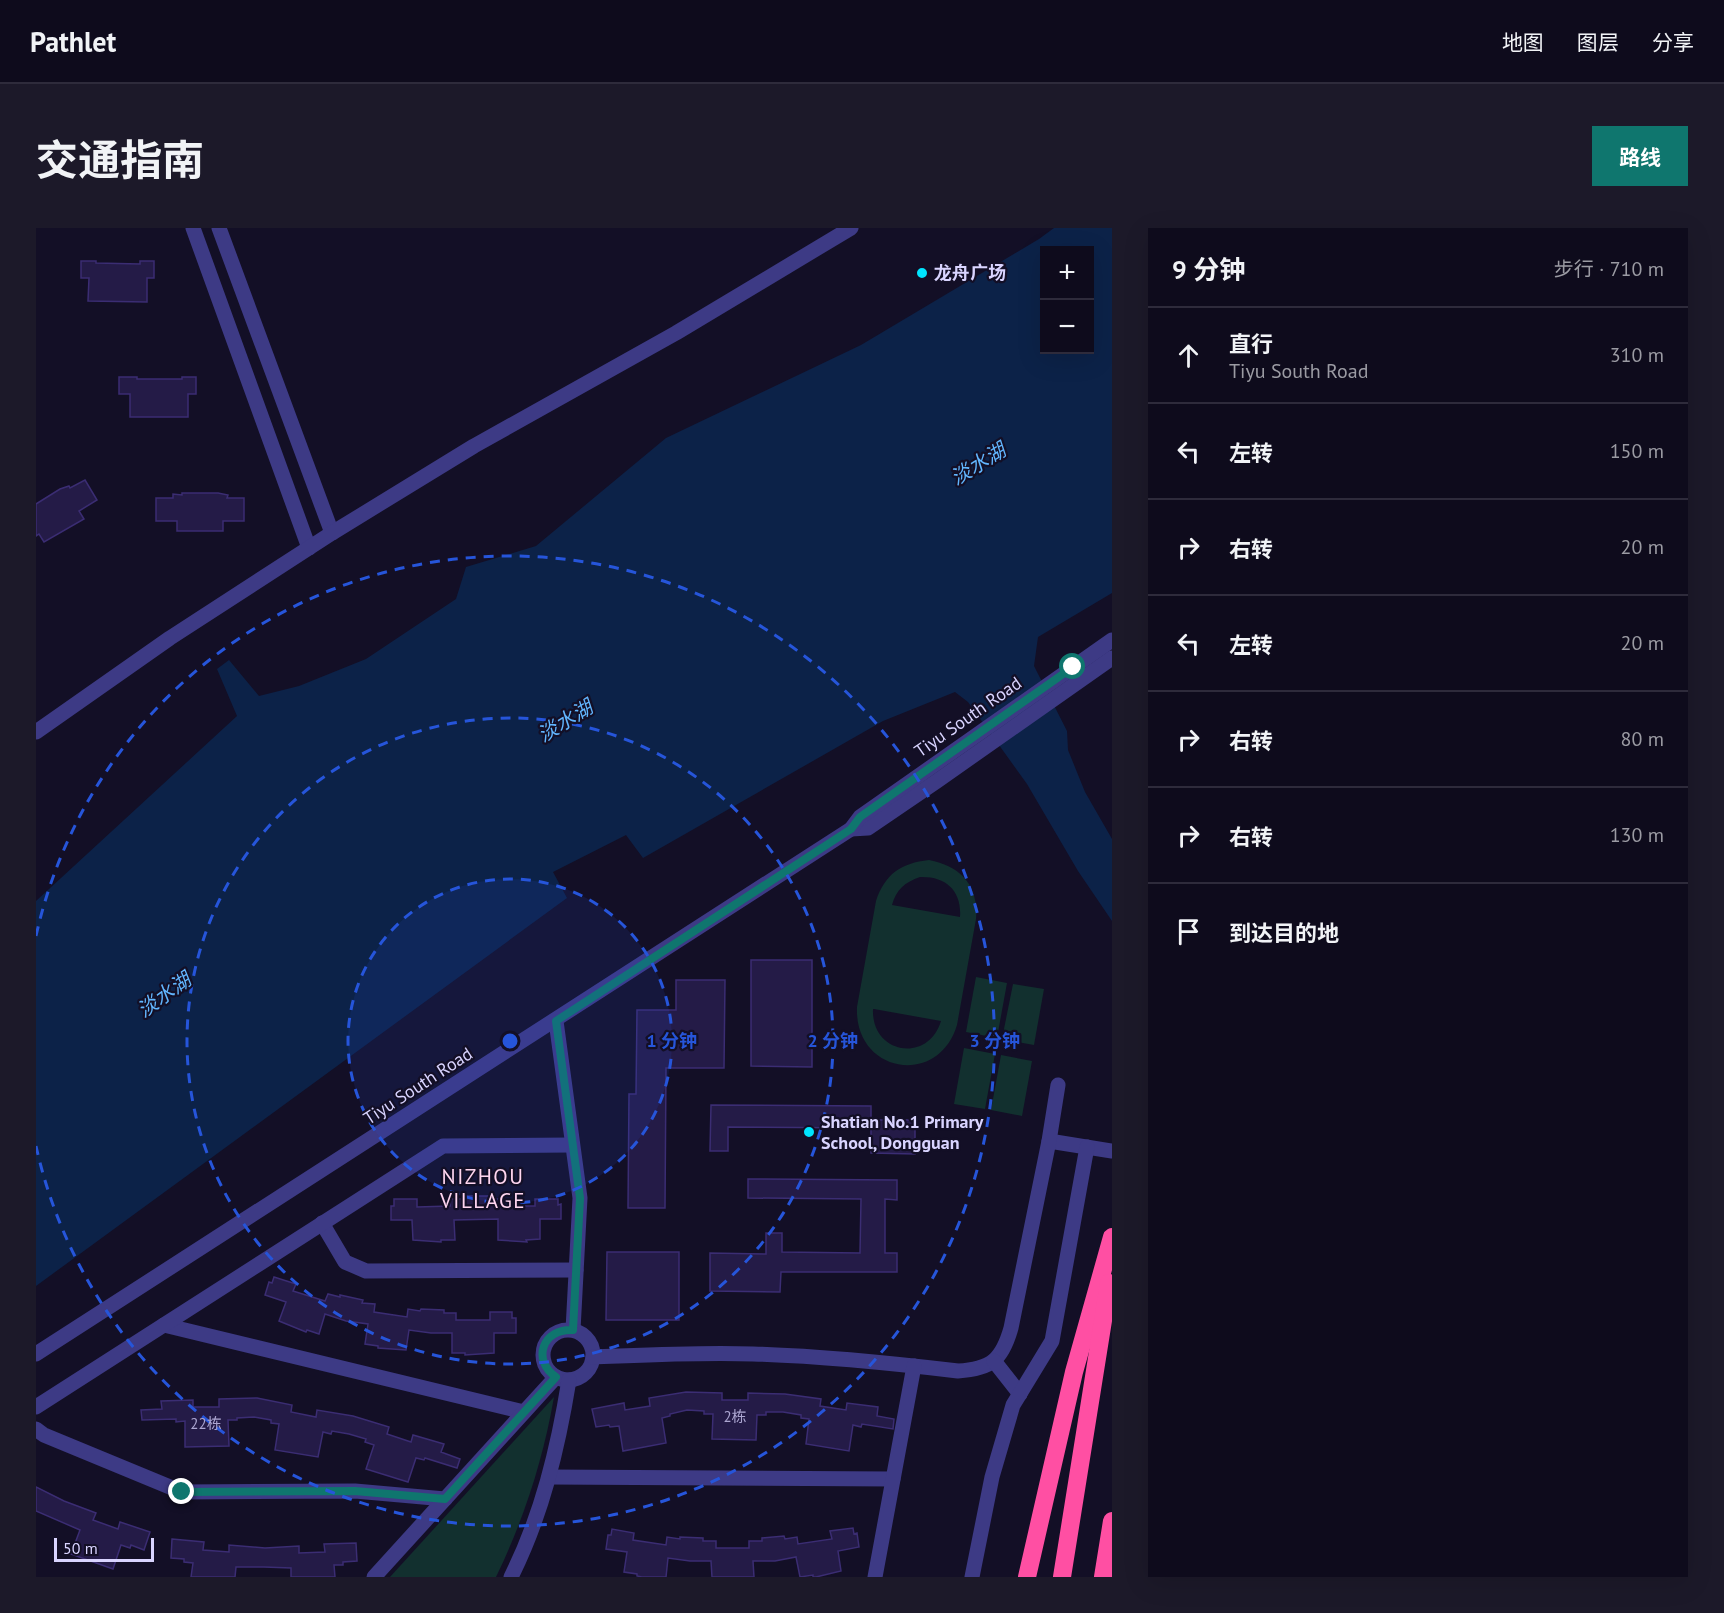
<!DOCTYPE html>
<html lang="zh">
<head>
<meta charset="utf-8">
<style>
	body { margin:0; font-family:"PT Sans","Noto Sans SC",sans-serif; background:#1c1929; color:#f1f3f6 }
	.controls { position:absolute; right:18px; top:18px; display:grid; overflow:hidden; border-radius:0px; box-shadow:0 6px 24px #0002 }
	.controls button { width:54px; height:54px; display:grid; place-items:center; padding:0; border:0; border-bottom:2px solid #2e2b3b; background:#0e0b1c; color:#f1f3f6; font:30px sans-serif }
	.scale { position:absolute; left:18px; bottom:15px; width:100px; box-sizing:border-box; padding-left:6px; border:3px solid #d9d4ff; border-top:0; font-size:16px; line-height:21px; white-space:nowrap; color:#d9d4ff; -webkit-text-stroke:4px #130f26; paint-order:stroke }
	.stop { position:absolute; width:18px; height:18px; margin:-14px; border:4px solid #0f766e; border-radius:50%; background:#fff }
	.stop.end { background:#0f766e; border-color:#fff; box-shadow:0 2px 6px #0008 }
	.list { margin:0; padding:0; list-style:none }
	h2 { display:flex; justify-content:space-between; align-items:center; height:78px; margin:0; padding:0 24px; font-size:26px }
	h2 small { font-size:20px; font-weight:400; color:#9b9ba3 }
	.list li { display:grid; grid-template-columns:39px 1fr auto; gap:18px; align-items:center; box-sizing:border-box; height:96px; padding:0 24px; border-top:2px solid #2e2b3b }
	.list b { display:block; font-size:22px; white-space:nowrap }
	.list p { margin:0; font-size:20px; white-space:nowrap; color:#9b9ba3 }
	.list em { font-size:20px; font-style:normal; color:#9b9ba3 }
	.icon { flex:none; width:33px; height:33px; fill:none; stroke:currentColor; stroke-width:2; stroke-linecap:round; stroke-linejoin:round }
	.map { position:relative; flex:none; width:1076px; height:1349px; overflow:hidden; border-radius:0px }
	header { display:flex; align-items:center; gap:36px; box-sizing:border-box; height:84px; padding:0 30px; background:#0e0b1c; border-bottom:2px solid #2e2b3b }
	header strong { font-size:28px }
	nav { display:flex; gap:33px; margin-inline-start:auto; font-size:21px }
	.intro { display:flex; align-items:center; justify-content:space-between; box-sizing:border-box; height:144px; padding:0 36px }
	h1 { margin:0; font-size:42px }
	.button { padding:15px 27px; border-radius:0px; background:#0f766e; color:#fff; font-size:21px; font-weight:700 }
	main { display:flex; gap:36px; padding:0 36px }
	aside { flex:1; background:#0e0b1c; border-radius:0px; box-shadow:0 6px 24px #0002 }
	.map>svg:first-child { display:block }
</style>
</head>
<body>
<header>
<strong>Pathlet</strong>
<nav><a>地图</a><a>图层</a><a>分享</a></nav>
</header>
<div class="intro"><h1>交通指南</h1><a class="button">路线</a></div>
<main>
<div class="map">
<svg width="1076" height="1349" viewBox="0 0 1076 1349">
	<rect width="100%" height="100%" fill="#130f26"/>
	<g fill="#12302f" fill-rule="evenodd">
		<path d="M893 632C925 638 943 658 940 691L921 797C902 860 818 845 821 779L840 673C849 646 865 635 893 632ZM884 649C910 648 926 663 924 689L856 677C860 662 869 654 884 649ZM837 781H838L905 793C892 836 835 826 837 781Z"/>
		<path d="M940 749 971 755 961 810 930 804Z"/>
		<path d="M977 756 1008 761 998 817 966 811Z"/>
		<path d="M928 820 959 826 949 881 918 876Z"/>
		<path d="M965 827 996 833 986 888 955 882Z"/>
		<path d="M518 1169C507 1232 488 1291 460 1349H354Z"/>
	</g>
	<path fill="#0c2248" fill-rule="evenodd" d="M1018 0H1076V365L1002 409 998 438 1031 503 1032 522 1049 564 1076 611V693L1042 643 991 556 932 474 919 464 847 493 607 630 590 607 517 644 531 670 0 1058V673L201 488 181 441 193 432 223 468 263 458 330 431 420 371 430 339 500 318 630 210 825 117 1003 11ZM1008 22H1054V122H1008Z"/>
	<g fill="#241b47" stroke="#3b2d73" stroke-width="1.5">
		<path d="M45 33H60V35L104 36V33H118V50H111V74L52 73 53 50H45Z"/>
		<path d="M83 149H101V151H146V149H160V166H152V189H94V166H83Z"/>
		<path d="M49 252 61 272 43 283 48 291 8 314 3 306 0 308V276L24 261 33 258 34 260Z"/>
		<path d="M146 265H182L192 267 191 270H208V293H187V303H141V293H120V270H137V266L146 267Z"/>
		<path d="M715 732H776V839L715 838Z"/>
		<path d="M640 752H689L688 840H630L629 980H592L593 866H600L601 782H640Z"/>
		<path d="M675 877 835 878V900L692 899V923H674Z"/>
		<path d="M835 892H879V926L835 925Z"/>
		<path d="M712 951 861 952V972L849 971V1025H861V1044H745L744 1064 674 1063V1025L730 1026V1005H746V1024L824 1025 825 971 712 970Z"/>
		<path d="M427 968H453V971H466V978H499V971H522V977L525 976V991H504V1011L490 1012 491 1014 462 1012V991L418 992 419 1012H405V1014L377 1012 376 992H355V978H358V971H381V979L414 978V971H427Z"/>
		<path d="M571 1024H643V1092H570Z"/>
		<path d="M238 1049 260 1056 257 1063 289 1073 292 1066 304 1069V1067L327 1072 326 1075 339 1076 338 1084 371 1089 372 1081 384 1083 385 1081 408 1082V1085H420V1092H454V1084H476V1090H480V1105H458V1125L429 1127V1125H416V1105H395L373 1102 370 1122 342 1120V1118L329 1116 332 1096 310 1093 289 1086 283 1106 271 1102 270 1104 243 1093 250 1074 229 1067 233 1054 236 1055Z"/>
		<path d="M650 1164 686 1165V1172H712V1165L749 1166 785 1171 784 1178 810 1182 811 1175 842 1179 841 1188 858 1191 857 1201 826 1196 825 1199 817 1197 813 1223 770 1216 773 1191 765 1190V1187L747 1184H730V1187H721L720 1212 676 1211 677 1186H668V1183L651 1182 634 1186V1188L626 1190 630 1215 587 1223 583 1198 574 1199 573 1197 560 1199 556 1181 588 1175 589 1182 614 1178 613 1170Z"/>
		<path d="M221 1170 256 1177 255 1184 280 1189 281 1182 317 1188 353 1199 351 1206 375 1214 377 1207 408 1216 405 1224 424 1231 421 1240 389 1230 388 1232 380 1230 372 1254 330 1241 338 1217 329 1214 330 1211 313 1206 296 1203 295 1206 287 1204 282 1229 239 1222 243 1196 235 1195V1192L218 1189 201 1190V1192H192L193 1218 149 1219V1193L140 1194V1191L106 1192 105 1182 126 1181 125 1173 157 1172V1179H183V1171Z"/>
		<path d="M0 1259 28 1273 60 1285 57 1292 82 1301 84 1294 114 1304 108 1322 95 1317 94 1320 85 1317 77 1341 35 1326 44 1302 0 1283Z"/>
		<path d="M817 1300 818 1306 821 1305 823 1319 802 1323 805 1343 780 1349H777V1347L764 1349 760 1329 739 1333H717L718 1349H676L675 1333H654L632 1330 630 1349H606L601 1348V1346L588 1344 591 1324 570 1321 572 1307H575L576 1301 598 1305 597 1312 630 1317 631 1309 644 1311V1309L667 1310V1313H680V1320H713V1313H726V1310L748 1308 749 1311 761 1309 762 1316 796 1311 794 1303Z"/>
		<path d="M136 1311 168 1314 167 1322 193 1324V1317L229 1320 263 1318V1325L289 1324 288 1316 320 1315 321 1333 307 1334V1337H298L299 1349H255V1340L228 1339H200L199 1349H155L157 1335 148 1334V1331L135 1330Z"/>
	</g>
	<g fill="none" stroke-linecap="round" stroke-linejoin="round">
		<g stroke="#3d3a85" stroke-width="15">
			<path d="M157 0 273 320"/>
			<path d="M183 0 296 305"/>
			<path d="M0 504 134 410 296 305 438 218 640 105 815 0"/>
			<path d="M815 601 832 600 901 553 1076 430"/>
			<path d="M520 793 544 970 537 1102"/>
			<path d="M1013 913 1076 923"/>
			<path d="M286 995 309 1034 330 1043 540 1042"/>
			<path d="M128 1097 488 1184"/>
			<circle cx="532" cy="1127" r="25"/>
			<path d="M0 1126 815 601 824 589 1076 412"/>
			<path d="M557 1129C610 1127 664 1124 717 1126 786 1128 854 1135 922 1143 955 1141 966 1132 975 1100L1013 913 1022 857"/>
			<path d="M958 1133 984 1166"/>
			<path d="M0 1179 407 918 536 917"/>
			<path d="M0 1201 8 1207 146 1264 319 1263 409 1271"/>
			<path d="M513 1249 857 1251"/>
			<path d="M338 1349 520 1149"/>
			<path d="M475 1349C506 1287 522 1220 533 1152"/>
			<path d="M839 1349 878 1138"/>
			<path d="M936 1349 956 1249 977 1177 1016 1113 1051 919"/>
		</g>
		<g stroke="#ff4fa3" stroke-width="18">
			<path d="M991 1349 1038 1144 1076 1009"/>
			<path d="M1026 1349 1073 1055"/>
			<path d="M1067 1349 1076 1293"/>
		</g>
	</g>
	<g fill="none" stroke-linecap="round" stroke-linejoin="round">
		<path stroke="#0f766e" stroke-width="8" d="M146 1264 319 1263 409 1271 520 1149C495 1132 507 1100 537 1102L544 970 520 793 815 601 824 589 1037 439"/>
	</g>
	<circle cx="474" cy="813" r="162" fill="#2655da" fill-opacity=".12"/>
	<g fill="none" stroke="#2655da" stroke-width="3" stroke-dasharray="10 8">
		<circle cx="474" cy="813" r="162"/>
		<circle cx="474" cy="813" r="323"/>
		<path d="M0 708A485 485 0 1 1 0 918"/>
	</g>
	<g fill="#00e5ff" stroke="#130f26" stroke-width="2">
		<circle cx="886" cy="45" r="6"/>
		<circle cx="773" cy="904" r="6"/>
	</g>
	<g text-anchor="middle" stroke-width="4.5" stroke-linejoin="round" paint-order="stroke">
		<g font-size="15" fill="#aca6d1">
			<text x="699" y="1194">2栋</text>
			<text x="170" y="1201">22栋</text>
		</g>
		<g font-size="18" font-weight="bold" fill="#d9d4ff" stroke="#130f26" text-anchor="start">
			<text x="898" y="51">龙舟广场</text>
			<text x="785" y="900">Shatian No.1 Primary<tspan x="785" dy="21">School, Dongguan</tspan></text>
		</g>
		<g font-size="18" fill="#d9d4ff" stroke="#130f26">
			<text transform="translate(932 489) rotate(-35)" y="6">Tiyu South Road</text>
			<text transform="translate(382 858) rotate(-33)" y="6">Tiyu South Road</text>
		</g>
		<g font-size="20" font-style="italic" fill="#62b6ff" stroke="#130f26">
			<text transform="translate(942 236) rotate(-32)" y="7">淡水湖</text>
			<text transform="translate(529 493) rotate(-32)" y="7">淡水湖</text>
			<text transform="translate(128 767) rotate(-36)" y="7">淡水湖</text>
		</g>
		<g font-size="21" letter-spacing="1.5" fill="#ffd6f0" stroke="#130f26">
			<text x="447" y="956">NIZHOU<tspan x="447" dy="24">VILLAGE</tspan></text>
		</g>
	</g>
	<circle cx="474" cy="813" r="9" fill="#2655da" stroke="#130f26" stroke-width="3"/>
	<g font-size="18" text-anchor="middle" font-weight="bold" fill="#2655da" stroke="#130f26" stroke-width="4.5" stroke-linejoin="round" paint-order="stroke">
		<text x="636" y="819">1 分钟</text>
		<text x="797" y="819">2 分钟</text>
		<text x="959" y="819">3 分钟</text>
	</g>
</svg>
<div class="controls">
<button>+</button>
<button>−</button>
</div>
<div class="scale">50 m</div>
<div class="stop" style="left:1037px;top:439px"></div>
<div class="stop end" style="left:146px;top:1264px"></div>
</div>
<aside>
<h2>9 分钟<small>步行 · 710 m</small></h2>
<ul class="list">
<li><svg class="icon" aria-label="ahead" viewBox="0 0 24 24"><path d="M12 20V5M6 11l6-6 6 6"/></svg><div><b>直行</b><p>Tiyu South Road</p></div><em>310 m</em></li>
<li><svg class="icon" aria-label="left" viewBox="0 0 24 24"><path d="M17 20v-9H6M10 6l-5 5 5 5"/></svg><div><b>左转</b></div><em>150 m</em></li>
<li><svg class="icon" aria-label="right" viewBox="0 0 24 24"><path d="M7 20v-9h11M14 6l5 5-5 5"/></svg><div><b>右转</b></div><em>20 m</em></li>
<li><svg class="icon" aria-label="left" viewBox="0 0 24 24"><path d="M17 20v-9H6M10 6l-5 5 5 5"/></svg><div><b>左转</b></div><em>20 m</em></li>
<li><svg class="icon" aria-label="right" viewBox="0 0 24 24"><path d="M7 20v-9h11M14 6l5 5-5 5"/></svg><div><b>右转</b></div><em>80 m</em></li>
<li><svg class="icon" aria-label="right" viewBox="0 0 24 24"><path d="M7 20v-9h11M14 6l5 5-5 5"/></svg><div><b>右转</b></div><em>130 m</em></li>
<li><svg class="icon" aria-label="arrive" viewBox="0 0 24 24"><path d="M6 21V4h12l-3 4 3 4H6"/></svg><div><b>到达目的地</b></div></li>
</ul>
</aside>
</main>
</body>
</html>
